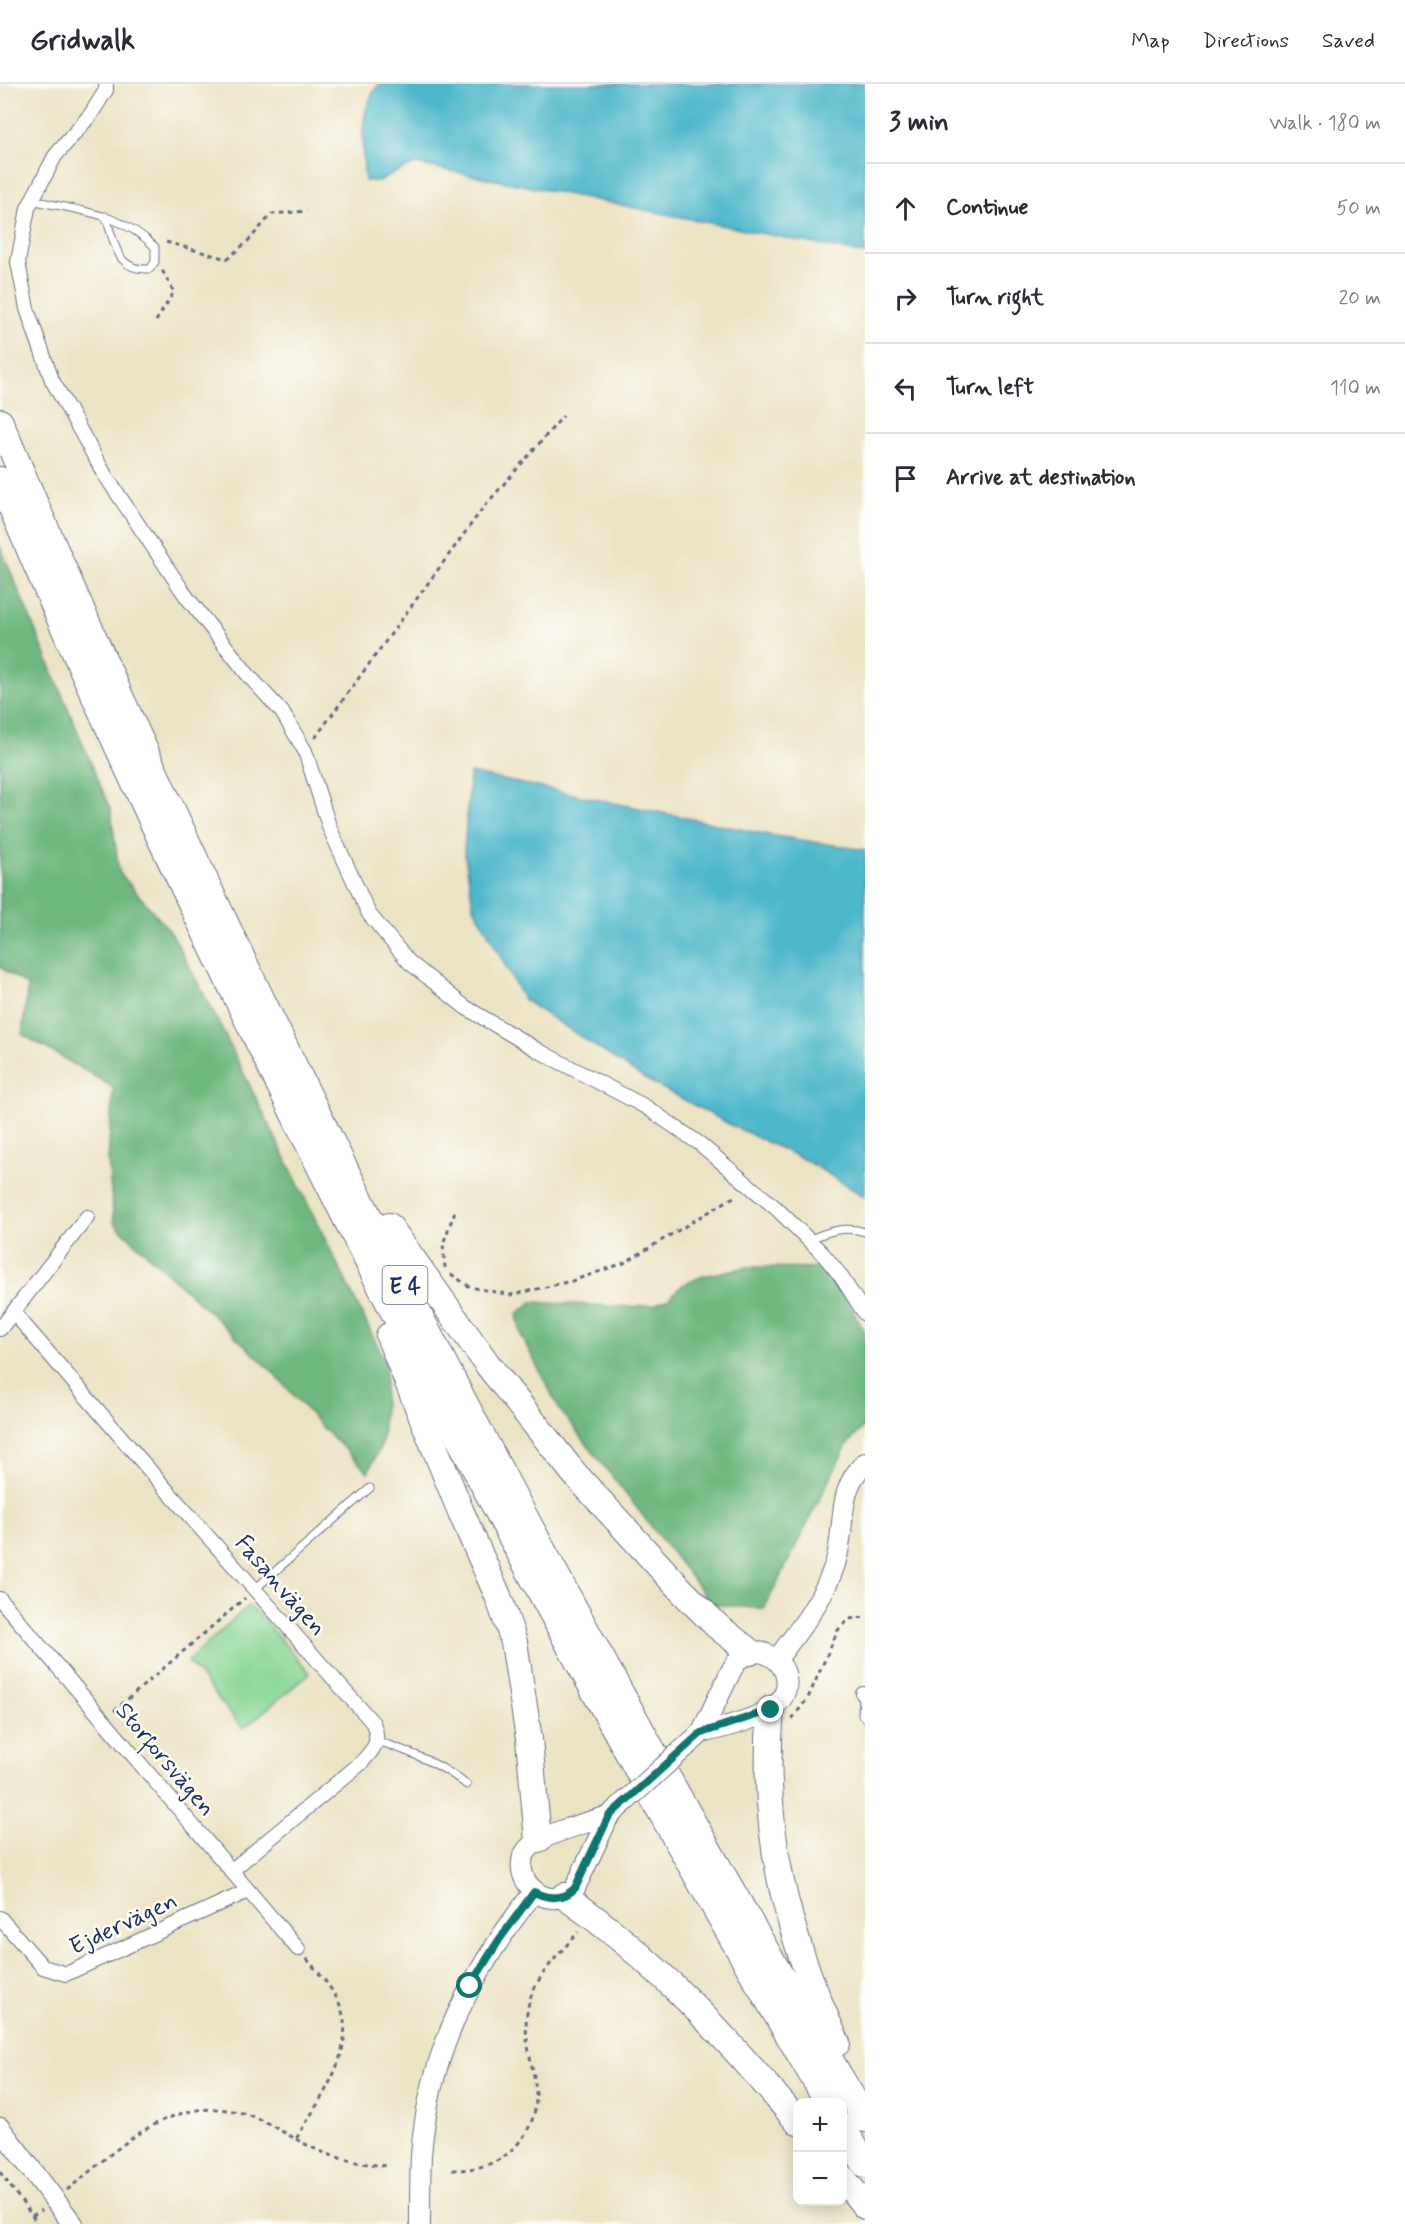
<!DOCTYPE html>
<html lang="en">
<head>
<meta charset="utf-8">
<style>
	body { margin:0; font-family:Mynerve,sans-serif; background:#f7f7f7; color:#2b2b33 }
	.controls { position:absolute; right:18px; bottom:18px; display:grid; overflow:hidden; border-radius:12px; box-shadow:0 3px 15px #0003 }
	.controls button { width:54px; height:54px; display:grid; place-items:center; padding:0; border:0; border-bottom:2px solid #e1e1e2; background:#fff; color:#2b2b33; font:30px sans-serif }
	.stop { position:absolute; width:18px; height:18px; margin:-14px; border:4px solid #0f766e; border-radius:50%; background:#fff }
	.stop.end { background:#0f766e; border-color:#fff; box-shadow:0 2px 6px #0008 }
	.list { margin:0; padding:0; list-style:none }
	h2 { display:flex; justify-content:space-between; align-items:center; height:78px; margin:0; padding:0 24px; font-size:26px }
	h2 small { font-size:20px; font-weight:400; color:#7c7c81 }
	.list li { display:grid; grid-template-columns:39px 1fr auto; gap:18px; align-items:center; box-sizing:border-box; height:90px; padding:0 24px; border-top:2px solid #e1e1e2 }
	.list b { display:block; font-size:22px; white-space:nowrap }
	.list em { font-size:20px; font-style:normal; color:#7c7c81 }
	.icon { flex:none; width:33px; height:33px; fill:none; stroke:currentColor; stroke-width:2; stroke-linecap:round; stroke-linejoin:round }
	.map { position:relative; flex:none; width:865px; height:2140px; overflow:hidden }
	header { display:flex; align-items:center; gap:36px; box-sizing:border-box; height:84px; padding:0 30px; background:#fff; border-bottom:2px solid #e1e1e2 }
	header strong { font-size:28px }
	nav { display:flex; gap:33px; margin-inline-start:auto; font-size:21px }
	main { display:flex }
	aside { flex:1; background:#fff }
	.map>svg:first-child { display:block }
</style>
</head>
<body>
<header>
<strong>Gridwalk</strong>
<nav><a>Map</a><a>Directions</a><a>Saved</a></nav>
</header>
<main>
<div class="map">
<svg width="865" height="2140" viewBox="0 0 865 2140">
	<rect width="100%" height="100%" fill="#fdfcf7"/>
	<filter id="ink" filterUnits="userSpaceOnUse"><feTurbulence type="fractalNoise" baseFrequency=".0167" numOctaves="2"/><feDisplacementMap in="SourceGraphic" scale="12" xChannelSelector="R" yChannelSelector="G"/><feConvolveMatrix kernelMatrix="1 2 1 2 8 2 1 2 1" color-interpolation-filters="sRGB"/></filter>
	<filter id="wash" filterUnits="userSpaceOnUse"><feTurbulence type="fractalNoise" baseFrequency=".008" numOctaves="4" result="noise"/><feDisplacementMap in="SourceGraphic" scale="24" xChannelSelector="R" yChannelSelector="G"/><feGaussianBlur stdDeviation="1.35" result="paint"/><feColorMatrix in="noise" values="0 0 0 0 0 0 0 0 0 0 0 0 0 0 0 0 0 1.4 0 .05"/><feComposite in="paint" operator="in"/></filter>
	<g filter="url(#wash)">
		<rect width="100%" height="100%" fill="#ece3c4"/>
		<path fill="#89d694" stroke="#528279" stroke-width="1.5" d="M248 1522 258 1529 310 1589 243 1645 188 1577Z"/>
		<g fill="#6eb77e" stroke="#44736e" stroke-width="1.5">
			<path d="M0 462 111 727 119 788 172 850 218 937 386 1279 382 1360 368 1388 323 1344 270 1285 114 1139 108 1076 113 1003 22 950 28 902 0 883Z"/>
			<path d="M747 1183 821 1184 843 1209 865 1248V1341L847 1361 764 1525 712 1520 560 1326 521 1251 517 1230 532 1218 630 1223 654 1221 668 1215 683 1201 703 1192Z"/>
		</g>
		<g fill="#4db7ca" stroke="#347394" stroke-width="1.5">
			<path d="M379 0H865V170L416 80 394 89 379 97H365C362 66 358 25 379 0Z"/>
			<path d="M470 689 769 751 865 766V1113L807 1077 731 1041 645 995 523 915 473 821 464 767Z"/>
		</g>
	</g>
	<g filter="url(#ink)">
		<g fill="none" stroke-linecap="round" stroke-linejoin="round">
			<g stroke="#646e82" stroke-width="9">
				<g id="lane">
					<path d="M32 116C78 127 120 128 155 163V178L150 185C114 187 116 158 105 132"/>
					<path d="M808 1156C826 1148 846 1141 865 1148"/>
					<path d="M255 1505 370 1404"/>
					<path d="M863 1610 862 1631 865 1634"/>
					<path d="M378 1657C410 1668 440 1679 467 1701"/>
				</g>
			</g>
			<g stroke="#646e82" stroke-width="16">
				<g id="street">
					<path d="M106 0V6L91 30 55 72 28 124 18 178 27 225 52 296 105 391 186 512 249 592 282 628 305 667 330 745 369 830 409 878 465 923 539 967 646 1023 700 1060 777 1125 823 1170 840 1191 865 1230"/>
					<path d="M14 1229 164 1403 373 1639C381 1660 374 1664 361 1679L231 1787"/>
					<path d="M0 1245 87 1133"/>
					<path d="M0 1515 298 1865"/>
					<path d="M863 1610H865"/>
					<path d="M0 1834 43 1883 66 1890 248 1807"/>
				</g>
			</g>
			<g stroke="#646e82" stroke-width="22">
				<g id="secondary">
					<path d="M750 1568C785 1565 800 1606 772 1624 755 1636 722 1644 701 1649L732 1585 738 1576Z"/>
					<path d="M777 1575C800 1545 823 1516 835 1480 847 1444 835 1407 865 1379"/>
					<path d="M609 1732 575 1804C547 1835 502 1788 531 1762 545 1749 589 1738 609 1732Z"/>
					<path d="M0 2044 73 2140"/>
					<path d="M420 2140C420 2117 420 2094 421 2071 429 1968 471 1888 534 1808"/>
				</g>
			</g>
			<g stroke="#646e82" stroke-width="28">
				<g id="highway">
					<path d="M0 338C248 923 540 1489 865 2035"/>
					<path d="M0 396C98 629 208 858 321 1085 480 1401 647 1714 828 2018"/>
					<path d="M389 1142 488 1281 573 1388 683 1508 717 1542 750 1568"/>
					<path d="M389 1252 461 1428 498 1512 514 1558 529 1655 538 1756"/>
					<path d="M771 1625C760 1747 786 1849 837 1959"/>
					<path d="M564 1812C654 1874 728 1955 798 2038"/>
					<path d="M842 2042 865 2080"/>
					<path d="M842 2093 865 2122"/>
				</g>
			</g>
			<g stroke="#646e82" stroke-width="3" stroke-dasharray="4.5 4.5" stroke-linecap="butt">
				<path d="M166 158 227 175 248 157 272 130 307 127"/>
				<path d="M156 237 174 208 162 186"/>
				<path d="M315 654 483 424 563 332"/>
				<path d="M445 1184 443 1160 455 1127"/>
				<path d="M451 1190 470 1203 511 1211 572 1197 624 1179 737 1111"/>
				<path d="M114 1627 245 1514"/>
				<path d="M792 1635 808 1614 838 1546 849 1535 865 1533"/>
				<path d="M296 2055C327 2073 355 2080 390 2082"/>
				<path d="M452 2086C476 2086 498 2081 515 2063 560 2014 517 1975 528 1923 534 1893 559 1871 578 1848"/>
				<path d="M0 2088 38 2140"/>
				<path d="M67 2106C119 2065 168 2010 242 2029 261 2034 279 2046 296 2055 319 2016 362 1962 337 1915 329 1900 317 1887 306 1874"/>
				<path d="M32 2132 41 2126"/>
			</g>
			<use href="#lane" stroke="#fff" stroke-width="7"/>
			<use href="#street" stroke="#fff" stroke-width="14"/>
			<use href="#secondary" stroke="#fff" stroke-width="20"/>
			<use href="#highway" stroke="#fff" stroke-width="26"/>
			<g stroke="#646e82" stroke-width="22" stroke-linecap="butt">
				<path id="secondary-bridge" d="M609 1732 701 1649"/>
			</g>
			<use href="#secondary-bridge" stroke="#fff" stroke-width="20"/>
		</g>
	</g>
	<g fill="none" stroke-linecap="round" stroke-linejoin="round" filter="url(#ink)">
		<path stroke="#0f766e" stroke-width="8" d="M470 1902 499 1856 534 1808C548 1815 564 1816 575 1804L609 1732 701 1649 771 1626"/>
	</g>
	<g text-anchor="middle" stroke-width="5" stroke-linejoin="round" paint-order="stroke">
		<rect fill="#fdfcf7" stroke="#5f6c8c" stroke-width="1.5" x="382.5" y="1182" width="45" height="38" rx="4.5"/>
		<g font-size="22" font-weight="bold" fill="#1b2f5e">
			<text x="405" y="1209">E 4</text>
		</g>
		<g font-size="24" fill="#1b2f5e" stroke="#fdfcf7">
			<text transform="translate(281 1501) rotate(49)" y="8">Fasanvägen</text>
			<text transform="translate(166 1675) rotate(50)" y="8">Storforsvägen</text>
			<text transform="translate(123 1839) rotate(-25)" y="8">Ejdervägen</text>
		</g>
	</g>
</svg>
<div class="controls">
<button>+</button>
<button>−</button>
</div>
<div class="stop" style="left:470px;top:1902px"></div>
<div class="stop end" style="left:771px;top:1626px"></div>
</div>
<aside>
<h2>3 min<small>Walk · 180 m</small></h2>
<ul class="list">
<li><svg class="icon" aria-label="ahead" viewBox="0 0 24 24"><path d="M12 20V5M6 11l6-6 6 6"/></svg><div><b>Continue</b></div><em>50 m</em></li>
<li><svg class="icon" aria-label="right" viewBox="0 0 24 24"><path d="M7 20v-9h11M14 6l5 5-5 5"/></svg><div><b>Turn right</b></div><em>20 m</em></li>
<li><svg class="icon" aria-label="left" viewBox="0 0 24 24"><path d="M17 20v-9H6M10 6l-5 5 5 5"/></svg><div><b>Turn left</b></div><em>110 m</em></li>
<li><svg class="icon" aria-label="arrive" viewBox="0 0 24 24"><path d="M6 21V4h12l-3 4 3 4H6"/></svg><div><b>Arrive at destination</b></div></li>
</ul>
</aside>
</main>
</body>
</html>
